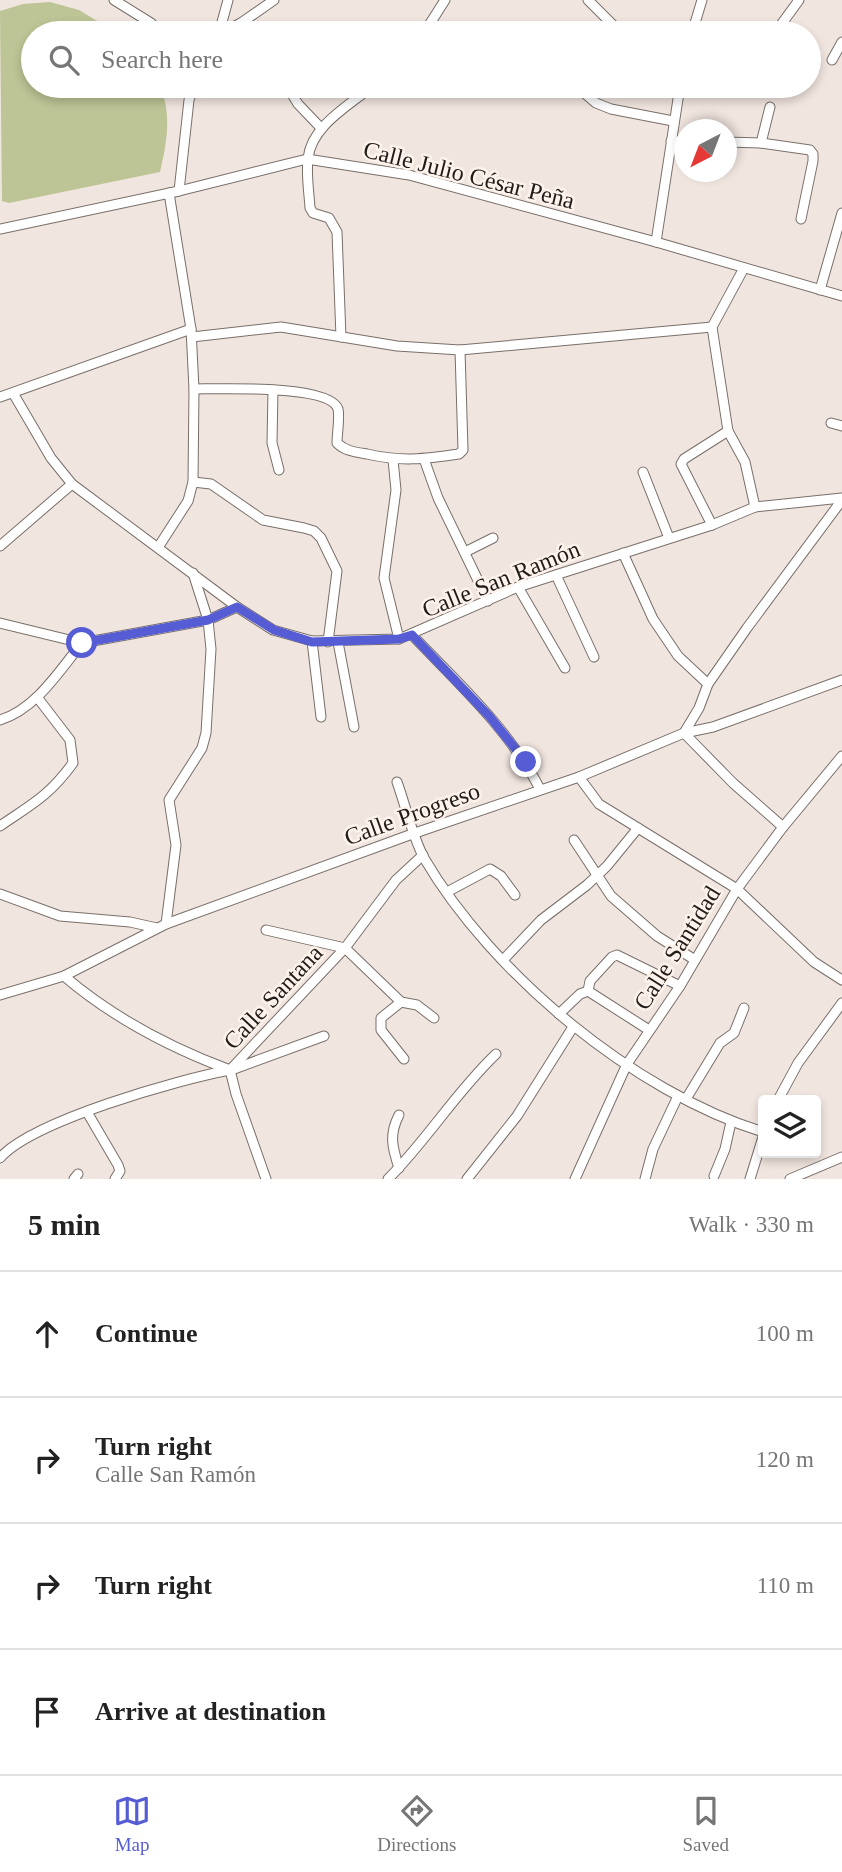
<!DOCTYPE html>
<html lang="en">
<head>
<meta charset="utf-8">
<style>
	body { margin:0; font-family:"Times New Roman",serif; background:#f2f2f2; color:#222 }
	.controls { position:absolute; right:21px; bottom:21px; display:grid; overflow:hidden; border-radius:7px; box-shadow:0 4px 10px #0003 }
	.controls button { width:63px; height:63px; display:grid; place-items:center; padding:0; border:0; border-bottom:2px solid #e0e0e0; background:#fff; color:#222; font:35px sans-serif }
	.compass { position:absolute; left:674px; top:119px; width:63px; height:63px; border-radius:50%; background:#fff; box-shadow:0 4px 10px #0003; rotate:222deg }
	.stop { position:absolute; width:21px; height:21px; margin:-16px; border:5px solid #565dd4; border-radius:50%; background:#fff }
	.stop.end { background:#565dd4; border-color:#fff; box-shadow:0 2px 7px #0008 }
	.list { margin:0; padding:0; list-style:none }
	h2 { display:flex; justify-content:space-between; align-items:center; height:91px; margin:0; padding:0 28px; font-size:30px }
	h2 small { font-size:23px; font-weight:400; color:#767676 }
	.list li { display:grid; grid-template-columns:46px 1fr auto; gap:21px; align-items:center; box-sizing:border-box; height:126px; padding:0 28px; border-top:2px solid #e0e0e0 }
	.list b { display:block; font-size:26px; white-space:nowrap }
	.list p { margin:0; font-size:23px; white-space:nowrap; color:#767676 }
	.list em { font-size:23px; font-style:normal; color:#767676 }
	.icon { flex:none; width:38px; height:38px; fill:none; stroke:currentColor; stroke-width:2; stroke-linecap:round; stroke-linejoin:round }
	.map { position:relative; flex:none; width:842px; height:1179px; overflow:hidden }
	.search { position:absolute; background:#fff; box-shadow:0 4px 10px #0003; left:21px; right:21px; top:21px; height:77px; display:flex; align-items:center; gap:18px; box-sizing:border-box; padding:0 24px; border-radius:38px; color:#767676; font-size:26px }
	.sheet { height:595px; background:#fff }
	nav { display:flex; justify-content:space-around; align-items:center; box-sizing:border-box; height:98px; border-top:2px solid #e0e0e0; background:#fff; font-size:19px; color:#767676 }
	nav a { display:grid; justify-items:center; gap:4px }
	nav .on { color:#565dd4 }
	.map>svg:first-child { display:block }
</style>
</head>
<body>
<div class="map">
<svg width="842" height="1179" viewBox="0 0 842 1179">
	<rect width="100%" height="100%" fill="#f1e5df"/>
	<path fill="#bdc495" d="M50 2 79 10 117 33H33V86H160C172 115 167 142 160 172L9 203 2 201 0 11 23 4Z"/>
	<g fill="none" stroke-linecap="round" stroke-linejoin="round">
		<g stroke="#796f69" stroke-width="11">
			<g id="minor">
				<path d="M114 0 151 23 160 33"/>
				<path d="M588 0 615 27 624 33"/>
				<path d="M241 23 250 33"/>
				<path d="M219 33 228 0"/>
				<path d="M221 33 241 23 274 0"/>
				<path d="M424 33 445 0"/>
				<path d="M692 33 702 0"/>
				<path d="M775 33 799 0"/>
				<path d="M832 60 842 42"/>
				<path d="M287 86 298 104 321 128"/>
				<path d="M576 86 596 103 611 109 673 121"/>
				<path d="M671 141H684"/>
				<path d="M726 142 761 143 810 150 813 154V161L801 219"/>
				<path d="M761 143 770 107"/>
				<path d="M179 191 189 100 194 86"/>
				<path d="M0 229 179 191 307 159 409 175 656 242 842 296"/>
				<path d="M656 242 680 86"/>
				<path d="M744 268 712 327 728 431 745 462 755 507"/>
				<path d="M820 290 842 213"/>
				<path d="M192 337 281 327 397 346 460 350 712 327"/>
				<path d="M341 337 337 232 329 218 313 213 310 208C309 192 306 174 308 158 312 125 349 106 372 86"/>
				<path d="M194 389C217 389 330 384 338 409 340 418 337 433 337 443 345 451 355 452 367 454 401 462 425 459 459 454L463 450 460 350"/>
				<path d="M273 390 272 443 279 470"/>
				<path d="M13 393 51 458 72 484 237 607 273 630 312 641 399 639 518 587 712 525 755 507 842 498"/>
				<path d="M0 397 191 329"/>
				<path d="M831 423 842 426"/>
				<path d="M424 459 438 498 488 601"/>
				<path d="M393 460 396 490 384 578 399 639"/>
				<path d="M643 472 669 538"/>
				<path d="M193 482 211 484 263 520 304 528 314 531 321 538 337 571 328 642"/>
				<path d="M712 525 681 464 684 459 728 431"/>
				<path d="M0 546 72 484"/>
				<path d="M159 546 188 501 193 482 194 389 191 329 169 193"/>
				<path d="M465 552 493 538"/>
				<path d="M623 553 653 619 678 656 708 684"/>
				<path d="M556 575 594 657"/>
				<path d="M518 587 565 668"/>
				<path d="M0 623 82 643 208 620 237 607"/>
				<path d="M412 635C458 683 509 729 540 789"/>
				<path d="M312 641 321 717"/>
				<path d="M338 642 354 727"/>
				<path d="M0 720C36 709 59 671 82 643"/>
				<path d="M579 777 599 804 737 889 814 962 842 980"/>
				<path d="M397 782C405 804 413 838 424 858 492 974 634 1092 763 1132"/>
				<path d="M0 826C32 804 49 796 73 763L70 740 37 697"/>
				<path d="M783 827 733 783 684 733 699 708 708 684 747 628 842 500"/>
				<path d="M574 840 611 896 657 936 695 960"/>
				<path d="M447 892 490 869 501 876 515 895"/>
				<path d="M0 894 60 916 130 922 157 928"/>
				<path d="M166 924 176 845 169 800 202 748 206 733 211 649 208 620 193 573"/>
				<path d="M266 930 345 948 401 1002"/>
				<path d="M503 960 541 920 587 885 607 866 638 828"/>
				<path d="M64 976C112 1017 171 1048 230 1070L236 1094 266 1179"/>
				<path d="M588 991 590 981 612 957 617 955 680 986"/>
				<path d="M588 991 649 1030"/>
				<path d="M0 995 64 976 166 924 415 833 579 777 684 733 713 727 842 680"/>
				<path d="M559 1014 580 994 588 991"/>
				<path d="M404 1059 381 1030V1018L401 1002 417 1005 434 1018"/>
				<path d="M234 1069 324 1036"/>
				<path d="M686 1099 720 1043 734 1033 744 1008"/>
				<path d="M778 1100 798 1063 842 1003"/>
				<path d="M87 1112 118 1165 120 1171 115 1179"/>
				<path d="M0 1158C32 1121 180 1079 230 1070L345 948 396 880 423 855"/>
				<path d="M399 1168C392 1147 389 1134 399 1115"/>
				<path d="M714 1176 725 1149 731 1122"/>
				<path d="M74 1179 78 1174"/>
				<path d="M388 1179C427 1140 456 1092 496 1054"/>
				<path d="M467 1179 517 1116 573 1027"/>
				<path d="M575 1179 627 1064 680 986 737 889 783 827 842 756"/>
				<path d="M645 1179 653 1149 678 1096"/>
				<path d="M750 1179 763 1137"/>
				<path d="M790 1179 842 1157"/>
			</g>
		</g>
		<use href="#minor" stroke="#fff" stroke-width="9"/>
	</g>
	<g fill="none" stroke-linecap="round" stroke-linejoin="round">
		<path stroke="#565dd4" stroke-width="9" d="M82 643 208 620 237 607 274 630 312 642 399 639 412 635 490 717 526 762"/>
	</g>
	<g text-anchor="middle" stroke-width="5" stroke-linejoin="round" paint-order="stroke">
		<g font-size="24" fill="#201c19" stroke="#fef2ec">
			<text transform="translate(469 175) rotate(14)" y="8">Calle Julio César Peña</text>
			<text transform="translate(501 579) rotate(-22)" y="8">Calle San Ramón</text>
			<text transform="translate(412 814) rotate(-20)" y="8">Calle Progreso</text>
			<text transform="translate(677 948) rotate(-58)" y="8">Calle Santidad</text>
			<text transform="translate(273 997) rotate(-47)" y="8">Calle Santana</text>
		</g>
	</g>
</svg>
<div class="controls">
<button><svg class="icon" aria-label="layers" viewBox="0 0 24 24"><path d="M12 4l9 5-9 5-9-5zM3 14l9 5 9-5"/></svg></button>
</div>
<svg class="compass" viewBox="-18 -18 36 36"><path d="M0-13l5 13h-10z" fill="#e53935"/><path d="M0 13l5-13h-10z" fill="#767676"/></svg>
<div class="stop" style="left:82px;top:643px"></div>
<div class="stop end" style="left:526px;top:762px"></div>
<div class="search"><svg class="icon" aria-label="search" viewBox="0 0 24 24"><circle cx="10" cy="10" r="6"/><path d="M15 15l6 6"/></svg>Search here</div>
</div>
<section class="sheet">
<h2>5 min<small>Walk · 330 m</small></h2>
<ul class="list">
<li><svg class="icon" aria-label="ahead" viewBox="0 0 24 24"><path d="M12 20V5M6 11l6-6 6 6"/></svg><div><b>Continue</b></div><em>100 m</em></li>
<li><svg class="icon" aria-label="right" viewBox="0 0 24 24"><path d="M7 20v-9h11M14 6l5 5-5 5"/></svg><div><b>Turn right</b><p>Calle San Ramón</p></div><em>120 m</em></li>
<li><svg class="icon" aria-label="right" viewBox="0 0 24 24"><path d="M7 20v-9h11M14 6l5 5-5 5"/></svg><div><b>Turn right</b></div><em>110 m</em></li>
<li><svg class="icon" aria-label="arrive" viewBox="0 0 24 24"><path d="M6 21V4h12l-3 4 3 4H6"/></svg><div><b>Arrive at destination</b></div></li>
</ul>
</section>
<nav>
<a class="on"><svg class="icon" aria-label="map" viewBox="0 0 24 24"><path d="M3 6l6-2 6 2 6-2v14l-6 2-6-2-6 2zM9 4v14M15 6v14"/></svg>Map</a>
<a><svg class="icon" aria-label="directions" viewBox="0 0 24 24"><path d="M12 3l9 9-9 9-9-9zM9 14v-3h6M13 9l2 2-2 2"/></svg>Directions</a>
<a><svg class="icon" aria-label="saved" viewBox="0 0 24 24"><path d="M7 4h10v16l-5-4-5 4z"/></svg>Saved</a>
</nav>
</body>
</html>
